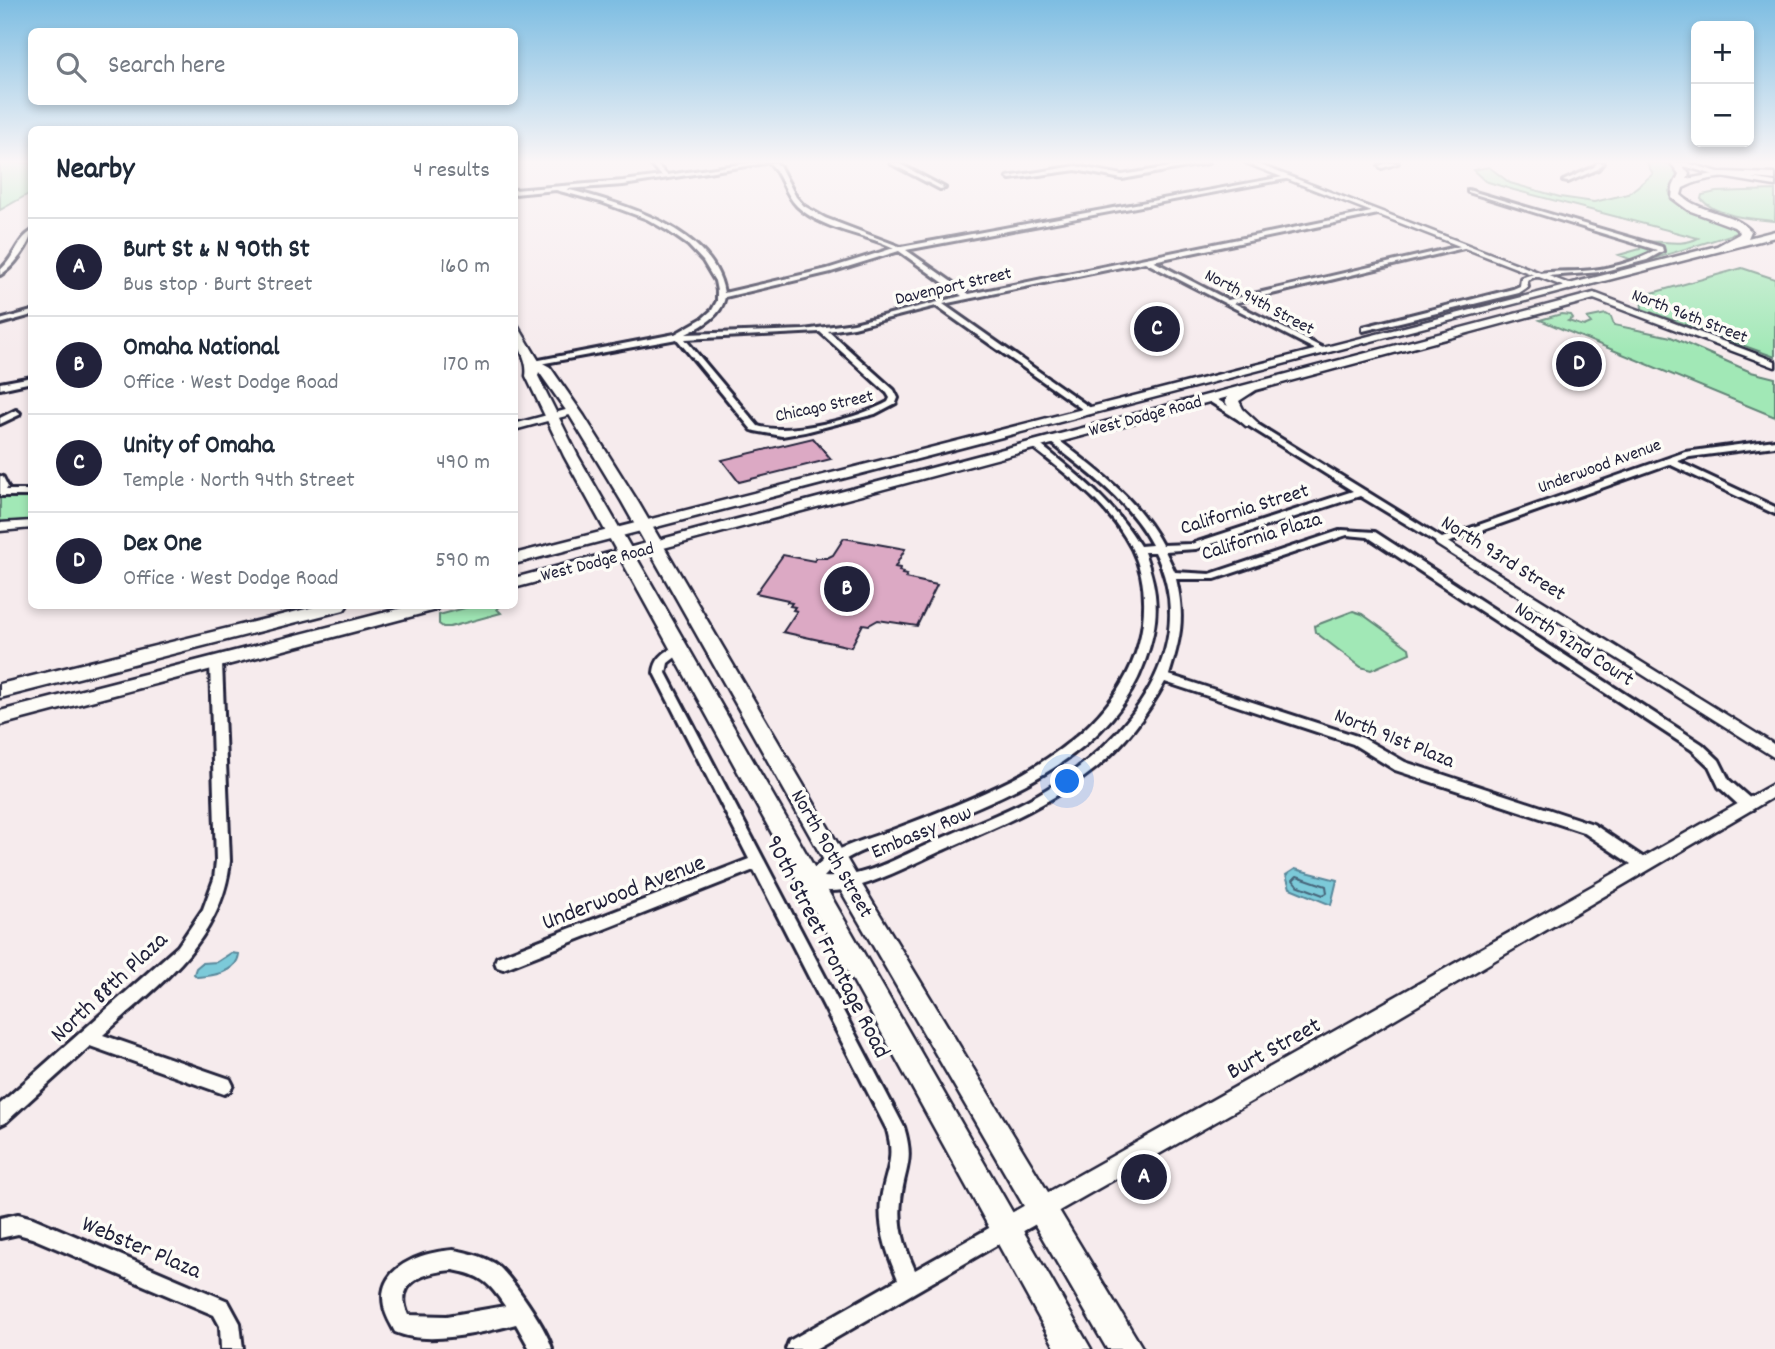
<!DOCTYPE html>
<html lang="en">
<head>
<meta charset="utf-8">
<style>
	body { margin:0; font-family:Dekko,sans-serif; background:#f2f2f3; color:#1f2937 }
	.controls { position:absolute; right:21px; top:21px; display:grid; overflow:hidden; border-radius:10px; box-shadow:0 4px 10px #0003 }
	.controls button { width:63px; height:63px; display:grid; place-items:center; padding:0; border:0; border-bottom:2px solid #e0e1e3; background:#fff; color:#1f2937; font:35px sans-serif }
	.you { position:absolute; left:1068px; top:782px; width:24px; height:24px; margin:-18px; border:5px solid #fff; border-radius:50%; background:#1a73e8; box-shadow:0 0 0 10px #1a73e833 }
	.badge { display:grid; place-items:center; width:46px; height:46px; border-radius:50%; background:#22223b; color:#fff; font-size:23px; font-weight:700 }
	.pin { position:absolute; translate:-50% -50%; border:4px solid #fff; box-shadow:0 2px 7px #0006 }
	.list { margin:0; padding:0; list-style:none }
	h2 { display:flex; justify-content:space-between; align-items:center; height:91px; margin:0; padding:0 28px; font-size:30px }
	h2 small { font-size:23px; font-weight:400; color:#747a83 }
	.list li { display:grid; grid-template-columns:46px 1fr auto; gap:21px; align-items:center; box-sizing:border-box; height:98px; padding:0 28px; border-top:2px solid #e0e1e3 }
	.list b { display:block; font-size:26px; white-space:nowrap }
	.list p { margin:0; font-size:23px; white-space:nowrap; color:#747a83 }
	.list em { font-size:23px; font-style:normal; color:#747a83 }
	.icon { flex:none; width:38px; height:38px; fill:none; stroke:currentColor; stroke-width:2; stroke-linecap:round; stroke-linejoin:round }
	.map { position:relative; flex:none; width:1775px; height:1349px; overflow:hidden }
	.search { position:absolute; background:#fff; box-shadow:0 4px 10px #0003; left:28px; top:28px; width:490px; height:77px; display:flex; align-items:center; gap:18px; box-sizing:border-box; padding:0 24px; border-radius:10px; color:#747a83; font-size:26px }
	.panel { position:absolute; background:#fff; box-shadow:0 4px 10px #0003; left:28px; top:126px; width:490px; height:483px; border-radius:10px }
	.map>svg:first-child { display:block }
</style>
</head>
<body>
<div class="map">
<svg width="1775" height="1349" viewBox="0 0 1775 1349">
	<rect width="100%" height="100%" fill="#f6ebed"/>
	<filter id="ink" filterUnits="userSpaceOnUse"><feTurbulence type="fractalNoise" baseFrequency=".0143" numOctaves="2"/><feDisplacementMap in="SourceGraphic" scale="14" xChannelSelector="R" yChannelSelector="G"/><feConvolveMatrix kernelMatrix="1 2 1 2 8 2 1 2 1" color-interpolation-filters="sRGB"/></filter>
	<g filter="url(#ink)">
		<g fill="#a1e8b6" stroke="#628578" stroke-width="2">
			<path d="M0 163H31L32 192 0 210Z"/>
			<path d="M1647 163C1662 163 1673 160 1680 176L1669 191 1672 199 1683 207 1736 226 1740 232 1640 263 1619 255 1640 249V245L1635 243C1657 237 1677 249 1698 238L1514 190 1485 181 1473 170 1489 167 1510 183 1560 197 1594 202 1628 194 1653 174Z"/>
			<path d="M1775 190V221C1752 219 1717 217 1701 199L1702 195 1716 192Z"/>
			<path d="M1742 268 1775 279V357L1642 309 1641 296Z"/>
			<path d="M1561 314 1571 315 1573 318 1568 321 1584 326 1591 323 1587 318 1606 314 1611 317 1614 325 1671 337 1751 372 1775 378V417L1540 320Z"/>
			<path d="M0 497H31V520L0 522Z"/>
			<path d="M472 606H501L497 609 501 613 450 627H443L439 624V615Z"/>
			<path d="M1353 611 1362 614 1409 648 1410 653 1371 670 1361 667 1315 632 1314 626Z"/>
		</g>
		<g fill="#7ccad9" stroke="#58879a" stroke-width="2">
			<path d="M1295 869 1337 880 1331 905 1290 888 1286 875Z"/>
			<path d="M231 953 239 954C237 973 212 976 197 977L194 974 196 968 202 963 217 962Z"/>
		</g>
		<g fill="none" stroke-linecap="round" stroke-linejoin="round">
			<path stroke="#46657a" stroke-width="2" d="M1297 876 1326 886 1327 893 1323 895 1297 885 1293 880Z"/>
		</g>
		<g fill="#dca9c4" stroke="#22223b" stroke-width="2">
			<path d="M1158 314 1180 327 1160 332 1137 319Z"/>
			<path d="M813 438 831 459 739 482 722 460Z"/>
			<path d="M844 538 905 549 895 567 900 568 899 571 903 572 902 574 907 575 905 578 937 585 917 626 878 620 869 625 863 624 851 647 783 632 797 611 793 610 795 607 790 606 792 603 787 602 788 600 756 593 783 555 814 561 816 558H827L833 555Z"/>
		</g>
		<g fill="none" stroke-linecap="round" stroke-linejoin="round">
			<g stroke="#22223b" stroke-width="6">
				<g id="minor">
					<path d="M649 163H655L667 175 749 163H765L623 185 566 189C620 203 714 228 724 293L827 269 894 248C863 233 822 230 797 206 785 194 782 176 770 163H776L780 167 796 197 804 206 825 218 901 247 1288 176 1291 178 906 250 969 294 1376 211 1378 214 1153 261 1228 300 1465 245 1468 247 1234 303 1325 349V353H1322L1145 262 943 304 1092 409V413L1089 414 936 306 854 327 828 331 894 390 898 398 896 403 875 414 805 432 782 436 755 431 752 430 677 339 534 365 530 363 534 361 675 334 703 318 712 310 717 301V291L715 281 703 261 688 245 668 231 647 219 601 202 556 190 514 194V190L623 181 662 176ZM899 251 962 296 854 323 804 330 686 334C702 326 721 317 725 297L831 272ZM820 332 887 393 890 398 888 402C859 418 790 436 758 426L685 339Z"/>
					<path d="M890 163H898L945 188 940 189Z"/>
					<path d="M1194 163H1208L1122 179 1076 170 1010 179 1007 177 1076 166 1122 175Z"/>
					<path d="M1387 163H1398L1382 168 1379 166Z"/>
					<path d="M1597 163H1603L1598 169 1568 182 1563 181 1594 167Z"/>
					<path d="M1468 190 1662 247 1663 251 1647 260 1601 272 1534 277 1527 280 1528 287 1519 293 1363 331V327L1513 289 1520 286 1521 278C1541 270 1560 272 1581 271 1606 270 1635 262 1657 250L1468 192Z"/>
					<path d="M32 231C30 245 13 268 0 275V270C14 259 17 240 32 231Z"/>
					<path d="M32 311V315L0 324V320Z"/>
					<path d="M32 377V382L0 389V383Z"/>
					<path d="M1210 395 1442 538 1685 452 1775 440V446L1690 457 1677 461 1775 507V514L1669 464 1441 545 1360 496 1196 549 1165 551 1175 572 1210 574 1342 530 1375 532 1702 744 1719 760 1729 780 1753 801 1755 805 1753 809 1748 810 1743 809 1719 787 1709 766 1692 750 1368 537 1347 535 1215 579H1176C1185 617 1181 637 1169 675L1363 738 1405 762 1593 824 1647 860 1649 864 1647 868 1642 870 1637 868 1583 832 1395 770 1353 744 1165 682C1147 715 1125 744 1096 768 1049 806 996 827 941 851 910 865 877 883 843 890 831 892 816 891 806 887L803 883C810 871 820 862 830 854 851 843 873 837 895 829 935 814 975 798 1013 779 1076 745 1134 696 1143 622 1146 597 1143 571 1132 549 1110 506 1069 476 1032 447V443H1038C1077 474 1114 503 1140 546L1152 545C1129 501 1088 472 1050 442V438H1056C1096 469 1138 499 1162 545L1191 544 1353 491 1207 400 1206 398ZM1144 552H1155C1203 649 1127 741 1047 789 1013 810 976 823 940 839 904 854 864 880 824 877 848 849 895 841 929 827 1012 794 1113 753 1145 661 1160 619 1159 593 1144 552Z"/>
					<path d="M16 410 20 413 19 415 0 424V418Z"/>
					<path d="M0 476 3 477 8 487 6 490H32V496H0Z"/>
					<path d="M680 645 686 649 668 663 666 673 904 1127C915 1163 904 1168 901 1201 898 1226 905 1248 915 1270L1005 1219 1012 1222 1015 1229 1012 1236 817 1349H786L789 1341 898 1279C887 1253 878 1228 881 1200 885 1171 896 1161 887 1130L754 870 503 969 497 967 495 962 497 957 749 859 654 673C655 658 666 650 680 645Z"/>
					<path d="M216 659 222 663 230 861C222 942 159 984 103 1035L230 1079 233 1085 230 1091 224 1094 90 1046 6 1122 0 1125V1104L178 946 203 909 214 879 216 861 210 663Z"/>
					<path d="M18 1214 33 1218 228 1301 240 1323 243 1349H221L220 1326 214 1315 32 1238 18 1234 0 1238V1218Z"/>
					<path d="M453 1250C468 1252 481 1256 494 1263 509 1272 549 1332 552 1349H530L516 1324C482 1333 427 1346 395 1332 391 1324 385 1315 384 1306 376 1266 423 1252 453 1250ZM453 1270C481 1275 489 1282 505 1306L447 1316 408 1315C393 1281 426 1272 453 1270Z"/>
				</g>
			</g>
			<g stroke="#22223b" stroke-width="5">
				<g id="tertiary">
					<path d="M1246 163H1255L1577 287 1570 289Z"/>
					<path d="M1591 294H1597L1775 361V367L1591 298Z"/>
					<path d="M573 408 578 411 577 413 514 430V424Z"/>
					<path d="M32 521V528L0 531V523Z"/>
					<path d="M1441 538 1775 745V758L1437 545 1435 542Z"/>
					<path d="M1775 783V796L1333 1055 1013 1237 1005 1240 997 1237 994 1229 997 1221Z"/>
				</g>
			</g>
			<g stroke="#22223b" stroke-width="5">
				<path id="secondary" d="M1674 163H1687L1722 173 1775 182V186L1721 177Z"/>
			</g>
			<g stroke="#22223b" stroke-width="5">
				<path id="primary" d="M514 326H518L539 361 550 367 584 416 638 502 856 875 1143 1349H1107L840 889 622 502 570 416 539 372 538 376 578 456 1091 1349H1056L564 456 526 376C529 357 514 345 514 326Z"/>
			</g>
			<g stroke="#22223b" stroke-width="5">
				<g id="trunk">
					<path d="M1569 285 1579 287 514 564V554Z"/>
					<path d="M1594 293 1600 296 1598 298 1256 390 1239 401 1243 409 1258 423 1256 426H1246L1232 414 1225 401 1228 397 514 588V578Z"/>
					<path d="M318 606H347L344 610 0 698V684Z"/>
					<path d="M410 606H439L436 610 0 725V711Z"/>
				</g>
			</g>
			<g stroke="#22223b" stroke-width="5">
				<path id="motorway" d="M1671 163H1680L1689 174 1687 179 1725 172 1775 174V180C1744 177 1711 173 1683 188L1681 195C1701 214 1732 211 1751 231L1748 238 1775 231V237L1569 290V284L1717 246 1739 234 1740 232 1734 227 1688 210 1672 198 1673 187 1679 174Z"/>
			</g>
			<use href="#minor" fill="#fdfcf7" fill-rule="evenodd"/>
			<use href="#tertiary" fill="#fdfcf7" fill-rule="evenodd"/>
			<use href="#secondary" fill="#fdfcf7" fill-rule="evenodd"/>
			<use href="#primary" fill="#fdfcf7" fill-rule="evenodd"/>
			<use href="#trunk" fill="#fdfcf7" fill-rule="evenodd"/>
			<use href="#motorway" fill="#fdfcf7" fill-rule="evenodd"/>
		</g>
	</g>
	<linearGradient id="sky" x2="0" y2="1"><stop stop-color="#7dbde2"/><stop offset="0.46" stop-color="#fbf6f7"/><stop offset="1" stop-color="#fbf6f7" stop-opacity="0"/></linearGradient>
	<rect width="1775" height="352" fill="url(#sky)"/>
	<g text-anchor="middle" stroke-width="7" stroke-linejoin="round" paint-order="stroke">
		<g font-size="18" fill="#22223b" stroke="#fdfcf7">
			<text transform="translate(953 285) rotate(-13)" y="6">Davenport Street</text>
			<text transform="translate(1260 301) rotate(28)" y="6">North 94th Street</text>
			<text transform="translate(1690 315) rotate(21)" y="6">North 96th Street</text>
			<text transform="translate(824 405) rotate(-12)" y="6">Chicago Street</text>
			<text transform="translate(1145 415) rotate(-15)" y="6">West Dodge Road</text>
			<text transform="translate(1599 465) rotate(-20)" y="6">Underwood Avenue</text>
			<text transform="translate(597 561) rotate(-14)" y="6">West Dodge Road</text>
		</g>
		<g font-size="21" fill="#22223b" stroke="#fdfcf7">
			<text transform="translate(1244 508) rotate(-17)" y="7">California Street</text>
			<text transform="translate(1261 535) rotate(-17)" y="7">California Plaza</text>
			<text transform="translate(1504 557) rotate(32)" y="7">North 93rd Street</text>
			<text transform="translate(1575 643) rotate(33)" y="7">North 92nd Court</text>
			<text transform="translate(1395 737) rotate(22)" y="7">North 91st Plaza</text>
			<text transform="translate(921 831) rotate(-23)" y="7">Embassy Row</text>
			<text transform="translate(833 853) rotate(60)" y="7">North 90th Street</text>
		</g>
		<g font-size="24" fill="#22223b" stroke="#fdfcf7">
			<text transform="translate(623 891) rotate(-21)" y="8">Underwood Avenue</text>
			<text transform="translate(829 946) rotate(63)" y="8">90th Street Frontage Road</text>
			<text transform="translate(108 986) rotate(-43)" y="8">North 88th Plaza</text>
			<text transform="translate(1273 1047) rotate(-29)" y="8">Burt Street</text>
			<text transform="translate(142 1246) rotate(23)" y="8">Webster Plaza</text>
		</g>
	</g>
</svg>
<div class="controls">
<button>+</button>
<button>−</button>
</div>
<div class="you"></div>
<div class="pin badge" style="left:1144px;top:1177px">A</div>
<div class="pin badge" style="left:847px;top:589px">B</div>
<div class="pin badge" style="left:1157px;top:329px">C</div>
<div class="pin badge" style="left:1579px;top:364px">D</div>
<div class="search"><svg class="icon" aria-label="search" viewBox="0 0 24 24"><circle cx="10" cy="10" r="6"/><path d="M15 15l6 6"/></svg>Search here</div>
<section class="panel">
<h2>Nearby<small>4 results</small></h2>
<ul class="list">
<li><span class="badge">A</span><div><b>Burt St &amp; N 90th St</b><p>Bus stop · Burt Street</p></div><em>160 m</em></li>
<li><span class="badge">B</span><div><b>Omaha National</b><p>Office · West Dodge Road</p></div><em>170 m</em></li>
<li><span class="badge">C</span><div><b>Unity of Omaha</b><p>Temple · North 94th Street</p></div><em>490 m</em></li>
<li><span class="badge">D</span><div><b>Dex One</b><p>Office · West Dodge Road</p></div><em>590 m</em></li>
</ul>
</section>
</div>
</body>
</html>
